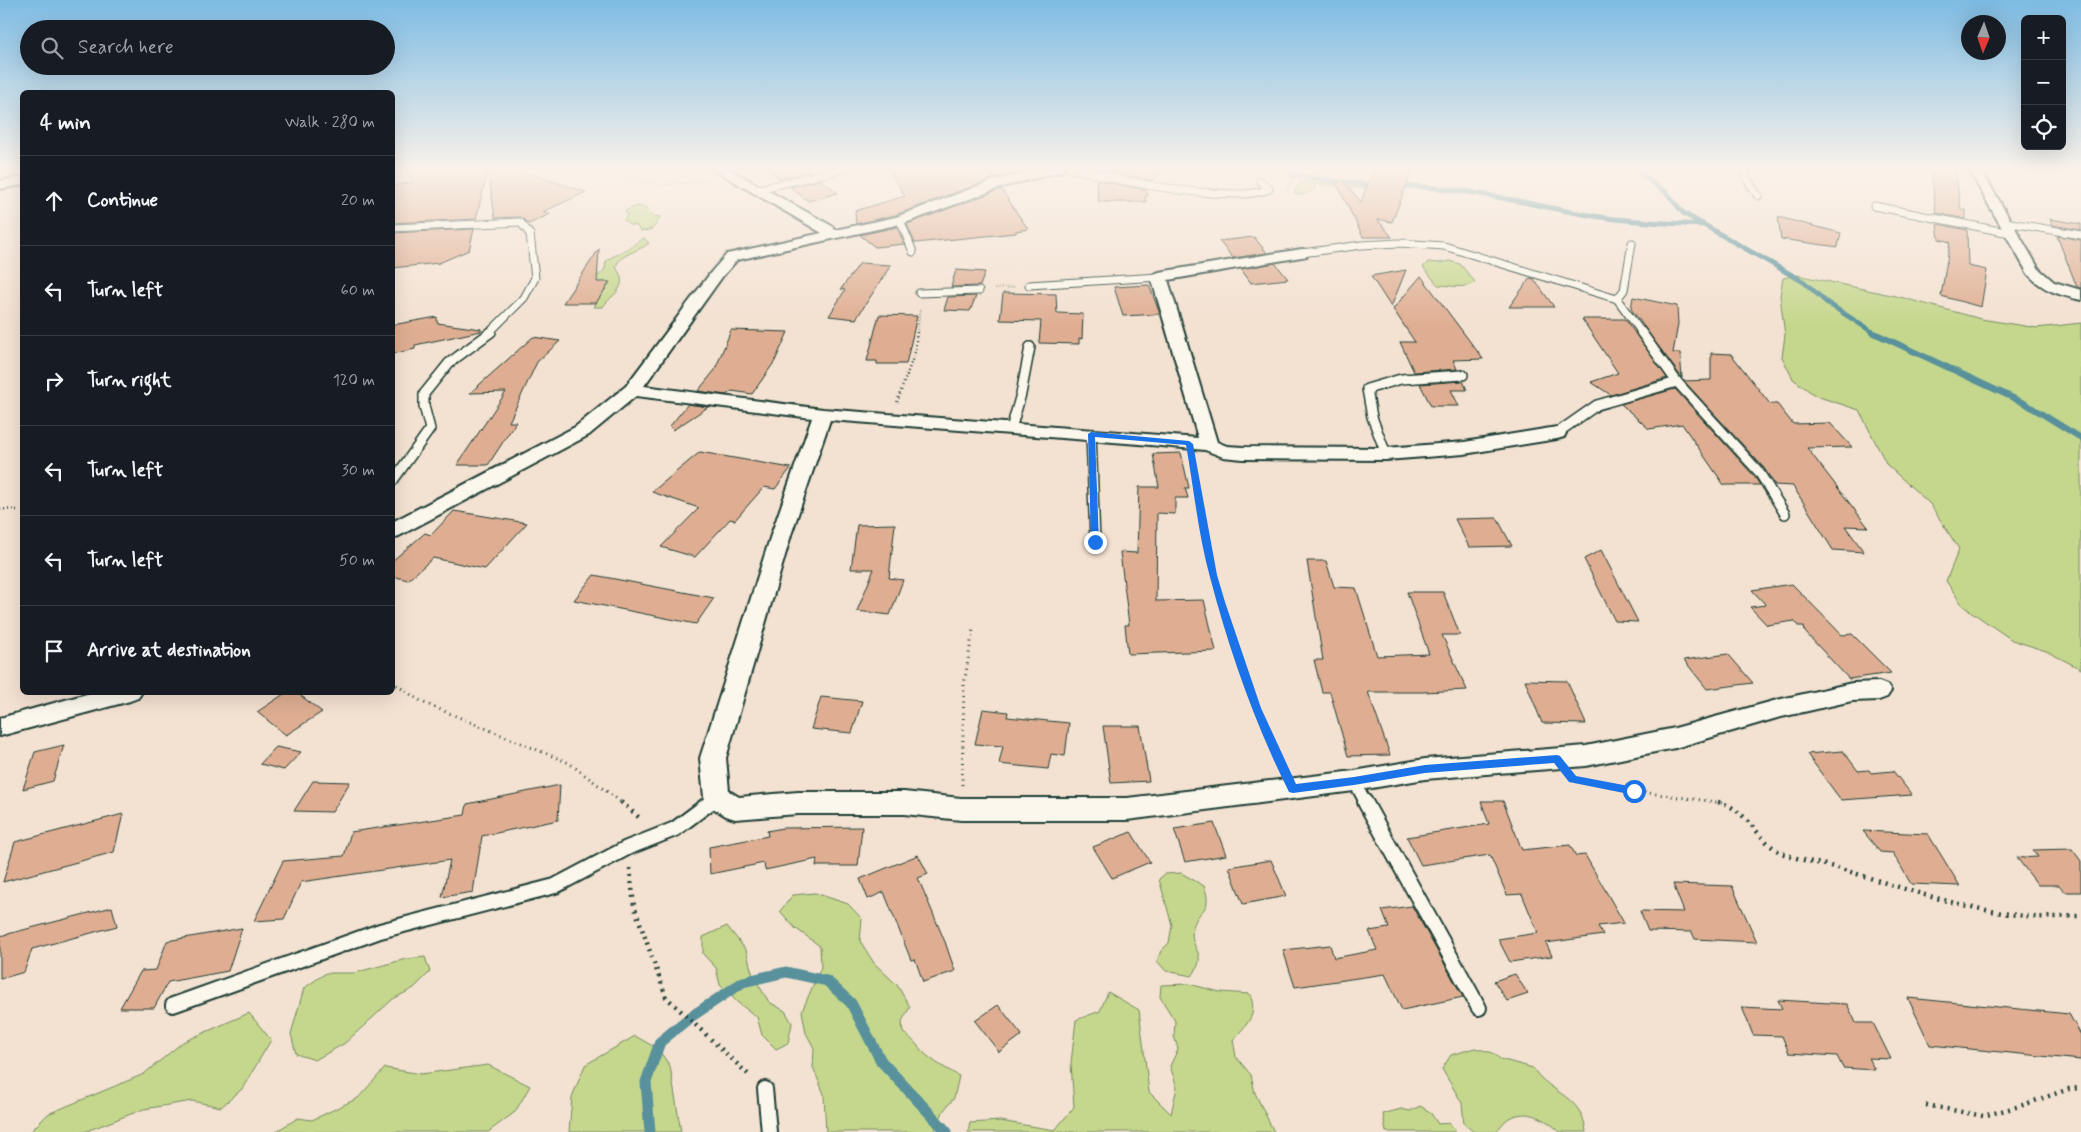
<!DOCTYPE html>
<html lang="en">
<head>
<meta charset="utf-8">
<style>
	body { margin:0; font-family:Mynerve,sans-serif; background:#242831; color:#f1f3f6 }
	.controls { position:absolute; right:15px; top:15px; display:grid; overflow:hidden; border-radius:8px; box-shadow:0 5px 20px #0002 }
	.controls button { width:45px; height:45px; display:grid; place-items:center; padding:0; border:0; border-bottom:1px solid #363941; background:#171b24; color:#f1f3f6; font:25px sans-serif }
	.compass { position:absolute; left:1961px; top:15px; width:45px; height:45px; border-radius:50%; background:#171b24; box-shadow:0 5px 20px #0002; rotate:182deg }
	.stop { position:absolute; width:15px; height:15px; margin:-11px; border:4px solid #1a73e8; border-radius:50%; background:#fff }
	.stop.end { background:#1a73e8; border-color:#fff; box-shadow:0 1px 5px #0008 }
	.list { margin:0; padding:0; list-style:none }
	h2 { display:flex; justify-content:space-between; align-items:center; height:65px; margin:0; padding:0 20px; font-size:21px }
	h2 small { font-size:16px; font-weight:400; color:#9ea1a6 }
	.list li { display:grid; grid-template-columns:32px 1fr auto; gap:15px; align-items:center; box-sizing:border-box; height:90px; padding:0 20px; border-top:1px solid #363941 }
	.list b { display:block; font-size:19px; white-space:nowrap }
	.list em { font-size:16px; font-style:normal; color:#9ea1a6 }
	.icon { flex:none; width:28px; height:28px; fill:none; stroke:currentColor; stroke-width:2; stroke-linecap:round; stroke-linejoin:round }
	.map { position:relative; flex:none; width:2081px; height:1132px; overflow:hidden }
	.search { position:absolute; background:#171b24; box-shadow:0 5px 20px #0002; left:20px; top:20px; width:375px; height:55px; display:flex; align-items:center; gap:12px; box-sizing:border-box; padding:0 18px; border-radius:28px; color:#9ea1a6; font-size:19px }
	.panel { position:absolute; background:#171b24; box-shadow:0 5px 20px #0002; left:20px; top:90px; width:375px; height:605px; border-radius:8px }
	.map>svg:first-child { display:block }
</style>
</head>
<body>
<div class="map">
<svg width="2081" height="1132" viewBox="0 0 2081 1132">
	<rect width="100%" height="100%" fill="#f3e1d1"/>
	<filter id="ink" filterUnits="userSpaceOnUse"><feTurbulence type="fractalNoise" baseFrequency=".02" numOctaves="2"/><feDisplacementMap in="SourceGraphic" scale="10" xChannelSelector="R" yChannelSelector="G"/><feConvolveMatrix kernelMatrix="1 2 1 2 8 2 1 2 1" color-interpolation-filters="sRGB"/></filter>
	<g filter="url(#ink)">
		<g fill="#c5d78c" stroke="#728a60">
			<path d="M1308 181 1360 186 1368 189 1314 184 1315 189C1307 192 1303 198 1294 193L1300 183Z"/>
			<path d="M637 206 647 208 652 216 660 217C655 228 652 231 640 231L637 226 629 225 624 220 627 215 625 211Z"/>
			<path d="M644 238 649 243C639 252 621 253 616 266 617 270 620 273 621 277 624 291 609 297 603 307H594L609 282H595V279L605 269 606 261C613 256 619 253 627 249 634 246 637 241 644 238Z"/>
			<path d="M1449 261 1460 264 1475 282C1465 290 1449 285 1438 285L1423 267 1428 262 1439 263Z"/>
			<path d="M1797 275 1896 296 1981 319 2037 328 2081 323V669L2046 651 2012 640 1963 606 1946 581 1959 549 1930 504 1887 465 1859 410 1816 396 1793 379 1782 357 1785 335 1780 296 1783 278Z"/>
			<path d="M1181 873 1204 886C1214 913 1197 908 1193 928 1188 951 1210 951 1192 976L1166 971 1157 961 1161 951 1169 943 1172 925 1159 879 1165 874Z"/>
			<path d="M815 893 848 904 862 919 860 941 874 963 897 985 910 1007 902 1021 903 1033C913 1039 915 1043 923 1052 933 1062 947 1069 959 1076L954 1098 944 1110 934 1132H826L824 1094 813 1067 814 1048 806 1033 802 1011 821 967 820 946 795 928 780 911 793 895Z"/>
			<path d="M727 926 746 950 753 976 769 1002 785 1011 792 1023 788 1043 776 1049 762 1035 757 1017 737 1002 720 985 716 968 703 954V937Z"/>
			<path d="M425 957 430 972 414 988 393 999 345 1043 315 1060 296 1054 291 1034 304 988 326 973H354L406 959Z"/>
			<path d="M1189 984 1220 992 1250 994C1258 1017 1247 1023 1233 1040L1236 1057 1251 1075 1255 1093 1274 1132H968L970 1123 1000 1121 1055 1130 1074 1107 1071 1063 1076 1020 1100 1011 1108 992 1139 1010 1149 1092 1171 1114 1177 1087 1170 1066 1178 1049 1174 1036 1175 1021 1160 997 1161 985Z"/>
			<path d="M249 1013 271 1040 242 1089 221 1107 192 1101 144 1109 84 1132H30L48 1114 144 1074 183 1042Z"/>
			<path d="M635 1036 658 1049 670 1066 681 1132H569L572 1097 585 1065Z"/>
			<path d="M1475 1048 1493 1053 1500 1059 1533 1068C1549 1094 1583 1095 1586 1132H1560C1546 1119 1529 1108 1509 1118 1504 1121 1500 1128 1495 1132H1474L1464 1124 1462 1103 1442 1069 1451 1055Z"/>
			<path d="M488 1065 530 1086 515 1112 488 1132H275L298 1118 312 1120 358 1098 385 1068 421 1074Z"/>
			<path d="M1420 1106 1430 1112 1438 1124 1449 1123 1456 1132H1386L1383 1114 1401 1109 1410 1111Z"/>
		</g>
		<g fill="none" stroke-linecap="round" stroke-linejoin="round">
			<g stroke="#59919b" stroke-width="5">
				<path d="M1294 168 1290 175 1377 186"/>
				<path d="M1632 168 1667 193 1683 213 1804 282 1826 302 1874 333"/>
				<path d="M1398 186C1465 186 1528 205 1594 216 1630 222 1665 223 1701 225"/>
			</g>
			<path stroke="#59919b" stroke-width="6" d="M1872 332 2026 404 2081 438"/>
			<path stroke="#59919b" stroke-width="11" d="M650 1132 646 1082 660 1042 689 1018 743 982 786 972 827 981 851 1003 881 1061 947 1132"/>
		</g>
		<g fill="#dfae92" stroke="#1f3d34">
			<path d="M403 168H512L586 192 543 212 550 214 529 224 520 217 495 218 488 169 476 219 392 223V186L414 182Z"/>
			<path d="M767 168H807L811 171 780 179Z"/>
			<path d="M888 168H987L994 178 895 215 856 224 855 211 905 196Z"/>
			<path d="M1095 168H1166L1152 181Z"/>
			<path d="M1374 168H1413L1392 222 1377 219 1392 237H1363L1337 184 1342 180 1361 202Z"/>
			<path d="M1931 168 1955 170 1961 210H1966V219L1936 213Z"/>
			<path d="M821 180 838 193 808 201 790 187Z"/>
			<path d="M1096 180 1146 190 1148 196H1145L1146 202H1099Z"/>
			<path d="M1001 189 1028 229 1016 231V233L915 243 907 224Z"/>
			<path d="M1778 217 1841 233 1838 247 1781 239Z"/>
			<path d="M2050 219 2081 224V230L2052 225Z"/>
			<path d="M1937 224 1967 230 1968 266 1987 270 1981 307 1941 296 1950 242 1939 239Z"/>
			<path d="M897 227 904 244 875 247 860 235Z"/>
			<path d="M474 229 469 250 439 263 392 268V233Z"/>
			<path d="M2057 236 2081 240V288L2077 287Z"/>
			<path d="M1254 237 1267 253 1233 258 1219 241Z"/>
			<path d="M599 249 597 282H610L596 303H563Z"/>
			<path d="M860 263 891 265 856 319 829 316 845 290 841 289Z"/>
			<path d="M1275 263 1288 279 1251 283 1241 269Z"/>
			<path d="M956 270 985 272 980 286 951 287Z"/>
			<path d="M1406 270 1391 307 1371 276Z"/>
			<path d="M1421 276 1483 359 1453 360 1457 369 1414 372 1400 342H1415L1393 309Z"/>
			<path d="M1530 278 1534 279 1554 307H1509Z"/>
			<path d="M1149 285 1160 314 1123 316 1114 287Z"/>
			<path d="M1003 293 1056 294 1057 313 1083 314 1082 339 1079 338V344L1039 343 1041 321 1000 320Z"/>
			<path d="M976 296 970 311 944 310 948 297Z"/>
			<path d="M1633 297 1677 306 1678 324 1673 353H1680L1682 378 1631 309Z"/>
			<path d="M879 315 917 316 906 364H877V361H867Z"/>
			<path d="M437 317V323L481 329V331L415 345V349L392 354V325Z"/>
			<path d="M1582 319H1625L1667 378 1611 395 1591 382 1618 373Z"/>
			<path d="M731 330 788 332 775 361 752 394 732 391 726 395 698 391 715 370Z"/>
			<path d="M533 337 560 341 537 362 509 422H516L488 465H457L506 392 470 393Z"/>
			<path d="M1711 353 1731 354 1770 404H1777L1793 424 1830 423 1852 447 1807 448 1868 527 1845 526 1864 552 1833 550 1793 486 1775 485 1764 468 1684 381 1711 380Z"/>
			<path d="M1463 381 1467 390H1451L1459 406H1431L1420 384Z"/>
			<path d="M1675 389 1754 476 1760 485H1724L1682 424 1649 429 1621 404Z"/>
			<path d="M688 404 708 407 673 430 670 426Z"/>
			<path d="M700 452 791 468 775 489 764 487 735 520 730 519 695 557 661 547 699 508 652 492Z"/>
			<path d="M1181 453 1189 488H1185L1188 498H1175V514L1157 513 1156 601 1204 600 1216 651 1128 654 1125 625H1129L1120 552 1137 553 1139 487H1159L1153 454Z"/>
			<path d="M454 511 527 523 485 569 433 558 408 580 392 576V561L425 533 431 535Z"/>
			<path d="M1497 518 1512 546 1469 547 1455 519Z"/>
			<path d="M895 524 889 578 903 580 890 615 857 611 874 569H851L857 525Z"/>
			<path d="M1601 550 1638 622 1615 621 1584 559Z"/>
			<path d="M1307 561H1326L1334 587 1356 588 1377 656 1429 654 1407 592H1443L1460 635H1442L1467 690 1422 692H1368L1390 755 1348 756 1330 692H1322L1314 660H1323Z"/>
			<path d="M594 575 714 598 696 624 574 600Z"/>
			<path d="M1792 584 1842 635 1852 634 1891 673 1849 679 1805 632 1804 626H1798L1794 621 1767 625 1750 607 1766 605 1752 590Z"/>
			<path d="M1728 654 1753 683 1707 689 1684 660Z"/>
			<path d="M1525 680 1567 681 1586 724 1542 723Z"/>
			<path d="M287 692H296L322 712 286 735 257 712Z"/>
			<path d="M821 697 862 701 852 733 811 729Z"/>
			<path d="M983 709 1008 712 1007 717 1069 723 1065 756 1051 754 1048 769 999 764 1003 746 975 744Z"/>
			<path d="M1103 726H1140L1149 781 1111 783Z"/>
			<path d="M64 745 53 781 23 789 35 752Z"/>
			<path d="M276 747 301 752 284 770 260 764Z"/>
			<path d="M1843 751 1858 771 1869 770 1871 773 1893 771 1912 795 1841 800 1807 754Z"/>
			<path d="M313 781 350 782 332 812 294 811Z"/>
			<path d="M560 785 558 820 482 836 473 892 442 897 450 860 301 882 284 919 254 921 283 861 344 856 351 832 465 815 467 804Z"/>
			<path d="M1481 801H1503L1522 850 1570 845 1576 856 1585 855 1624 923 1598 926 1603 935 1546 943 1552 956 1510 962 1498 939 1538 933 1522 894 1507 895 1490 855 1421 865 1407 837 1489 824Z"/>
			<path d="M123 814 114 852 3 882 15 842Z"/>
			<path d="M1214 823 1226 855 1185 862 1174 829Z"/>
			<path d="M862 827 858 866H816L817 859 765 870 764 863 710 874 709 847 768 836 767 831 783 828Z"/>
			<path d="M1863 831 1928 834 1960 886 1911 884 1893 853 1880 852Z"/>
			<path d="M1131 832 1150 862 1112 878 1093 847Z"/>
			<path d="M2072 849 2081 861V892H2065L2059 885H2038L2017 858 2038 857 2033 850Z"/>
			<path d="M918 855 928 874 918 878 945 942 955 971 923 982 915 959 911 960 884 892 868 899 860 879Z"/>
			<path d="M1271 860 1286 896 1243 904 1229 867Z"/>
			<path d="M1673 884 1732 886 1757 942 1695 939 1692 932 1648 931 1640 911 1684 912Z"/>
			<path d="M1412 906 1463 997 1402 1010 1385 974 1295 987 1283 950 1330 945 1334 958 1377 950 1369 931 1389 928 1382 910Z"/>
			<path d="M112 907 117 926 32 949 24 972 0 979V936Z"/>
			<path d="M242 928 228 971 168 982 154 1008H120L141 971 156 970 167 941Z"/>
			<path d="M1515 974 1528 994 1507 1001 1494 981Z"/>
			<path d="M1908 998 2069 1014 2081 1035V1060L1930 1045Z"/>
			<path d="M1778 1000 1847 1004 1856 1023H1873L1891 1059 1868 1058 1875 1070 1843 1068 1837 1056 1789 1053 1782 1036 1753 1035 1742 1007 1782 1009Z"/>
			<path d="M998 1005 1022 1035 999 1052 975 1021Z"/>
		</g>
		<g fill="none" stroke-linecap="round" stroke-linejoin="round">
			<g stroke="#1f3d34" stroke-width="9">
				<g id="lane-far3">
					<path d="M1070 168C1117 180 1163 190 1211 193 1231 194 1251 196 1269 189L1260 181"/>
					<path d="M1747 168 1746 178 1758 196"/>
					<path d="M755 190 847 168"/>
					<path d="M1874 206 2010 233"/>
					<path d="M900 220 913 252"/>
					<path d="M2005 222 2081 235"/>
					<path d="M392 228 520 222 530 234 535 278 524 298 489 333"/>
					<path d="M1302 253 1362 245 1399 243 1444 246 1617 299 1642 333"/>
					<path d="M1029 285 1159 277"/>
					<path d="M919 293 979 291"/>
					<path d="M1617 299 1624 290 1632 243"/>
				</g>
			</g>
			<g stroke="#1f3d34" stroke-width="12">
				<g id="lane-far2">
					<path d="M1641 332 1677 382 1759 472 1785 514"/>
					<path d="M1011 429 1021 394 1030 347"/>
					<path d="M1557 433 1597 405 1677 382"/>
					<path d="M1091 434 1095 541"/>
					<path d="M1386 454 1372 417 1367 389 1401 379 1463 375"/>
					<path d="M392 482 430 429 424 406V394L449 363 491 332"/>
				</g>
			</g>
			<g stroke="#1f3d34" stroke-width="15">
				<g id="lane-far1">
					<path d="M1095 540V542"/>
					<path d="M1354 781 1366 803"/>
					<path d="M709 803 717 797"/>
				</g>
			</g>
			<g stroke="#1f3d34" stroke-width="18">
				<g id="lane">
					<path d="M1365 802 1479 1008"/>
					<path d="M173 1005 380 931 555 886 627 848 675 829 711 802"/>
					<path d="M765 1089 769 1132"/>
				</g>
			</g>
			<g stroke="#1f3d34" stroke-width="4">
				<g id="street">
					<path d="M711 168H727L832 226 835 230 896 217 992 181 1044 168H1064L1062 171 1002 187 905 223 737 260 722 277 644 386 823 409 1198 438 1151 277 1154 274 1159 272 1302 249 1307 250 1309 253 1307 256 1168 280 1217 442 1227 446 1243 447 1386 448 1464 442 1557 427 1564 429 1566 433 1564 437 1557 439 1464 454 1386 460 1243 459 1223 457 1205 450 1139 444 830 420 791 535 726 758 729 791 739 797 798 792H904L961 798H1127L1354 771 1425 759 1586 746 1675 728 1777 700 1852 683 1879 682 1887 685 1891 691 1887 697 1879 700 1852 701 1777 718 1675 748 1586 766 1425 779 1354 791 1127 820H961L904 814H798L735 819 726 816 708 805 704 797 700 758 771 535 812 418 636 396 589 435 399 536 392 538V522L575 427 626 386 712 271 727 254 822 233Z"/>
					<path d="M1968 168H1980L2039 269 2054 282 2081 290V300C2060 295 2043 291 2028 274Z"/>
					<path d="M22 177V185L0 189V181Z"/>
					<path d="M94 692H142L138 698 130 701 0 736V718Z"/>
				</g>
			</g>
			<g stroke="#1f3d34" stroke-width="2" stroke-dasharray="0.5 2.5" stroke-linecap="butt">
				<path d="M538 168 596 171 663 185 707 181"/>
				<path d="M1287 190 1297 168"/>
				<path d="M995 289 1014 287"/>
				<path d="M917 333 920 309"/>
			</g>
			<g stroke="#1f3d34" stroke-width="2.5" stroke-dasharray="1 3" stroke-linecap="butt">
				<path d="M897 402 915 352 917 332"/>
				<path d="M1192 461 1206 541"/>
				<path d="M0 509 18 510"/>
			</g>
			<g stroke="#1f3d34" stroke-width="3" stroke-dasharray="1 4.5" stroke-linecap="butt">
				<path d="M1206 540C1221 618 1250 693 1282 765"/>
				<path d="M392 682 422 702 569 763 622 803"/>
				<path d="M1585 781 1634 791 1723 803"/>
				<path d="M962 785 964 685 973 629"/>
			</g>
			<g stroke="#1f3d34" stroke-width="4.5" stroke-dasharray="2 5" stroke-linecap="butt">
				<path d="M621 802 642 820"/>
				<path d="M1718 802C1747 808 1757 841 1782 853 1801 861 1821 863 1841 869 1903 888 1970 912 2036 917 2050 918 2066 916 2081 916"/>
				<path d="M630 868 634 906 666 997 751 1077"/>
				<path d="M1926 1105 1983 1116 2020 1106 2069 1089 2081 1088"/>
			</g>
			<use href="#lane-far3" stroke="#fbf7ec" stroke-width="7"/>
			<use href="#lane-far2" stroke="#fbf7ec" stroke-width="9"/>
			<use href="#lane-far1" stroke="#fbf7ec" stroke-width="11"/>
			<use href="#lane" stroke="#fbf7ec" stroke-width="14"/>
			<use href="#street" fill="#fbf7ec" fill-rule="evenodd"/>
		</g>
	</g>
	<linearGradient id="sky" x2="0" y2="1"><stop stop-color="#7ebce4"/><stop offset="0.52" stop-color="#faf2ea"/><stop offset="1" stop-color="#faf2ea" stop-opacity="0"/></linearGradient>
	<rect width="2081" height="326" fill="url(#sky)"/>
	<path fill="#1a73e8" d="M1091 432 1189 441 1193 444 1217 575 1225 602 1261 708 1296 784 1354 777 1425 765 1557 755 1560 756 1576 776 1634 787 1637 789V794L1634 795 1569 782 1554 763 1425 773 1354 785 1293 793 1289 792C1255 724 1229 650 1210 577 1198 534 1194 489 1186 445L1095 437 1099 542 1095 545 1091 542 1088 434Z"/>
</svg>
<div class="controls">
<button>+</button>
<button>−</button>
<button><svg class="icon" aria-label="locate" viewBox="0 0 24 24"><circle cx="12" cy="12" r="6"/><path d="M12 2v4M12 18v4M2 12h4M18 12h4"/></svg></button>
</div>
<svg class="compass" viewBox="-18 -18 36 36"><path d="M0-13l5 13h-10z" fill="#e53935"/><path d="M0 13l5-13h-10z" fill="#9ea1a6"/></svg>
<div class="stop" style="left:1634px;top:791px"></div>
<div class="stop end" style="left:1095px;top:542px"></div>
<div class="search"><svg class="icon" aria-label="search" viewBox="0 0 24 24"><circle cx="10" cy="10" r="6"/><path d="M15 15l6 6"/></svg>Search here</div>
<section class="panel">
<h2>4 min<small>Walk · 280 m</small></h2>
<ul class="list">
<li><svg class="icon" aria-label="ahead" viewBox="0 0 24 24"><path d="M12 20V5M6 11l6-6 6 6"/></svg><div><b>Continue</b></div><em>20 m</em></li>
<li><svg class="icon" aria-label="left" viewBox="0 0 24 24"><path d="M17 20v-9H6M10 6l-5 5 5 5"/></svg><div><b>Turn left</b></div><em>60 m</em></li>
<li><svg class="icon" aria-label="right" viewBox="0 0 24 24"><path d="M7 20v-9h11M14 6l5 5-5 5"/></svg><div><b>Turn right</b></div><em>120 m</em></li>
<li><svg class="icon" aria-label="left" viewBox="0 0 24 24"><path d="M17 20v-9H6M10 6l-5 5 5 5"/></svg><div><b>Turn left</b></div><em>30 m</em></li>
<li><svg class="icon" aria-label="left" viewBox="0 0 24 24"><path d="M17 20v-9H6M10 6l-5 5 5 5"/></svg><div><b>Turn left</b></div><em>50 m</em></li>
<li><svg class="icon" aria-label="arrive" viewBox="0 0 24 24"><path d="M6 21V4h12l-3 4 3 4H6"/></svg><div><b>Arrive at destination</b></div></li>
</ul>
</section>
</div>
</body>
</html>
